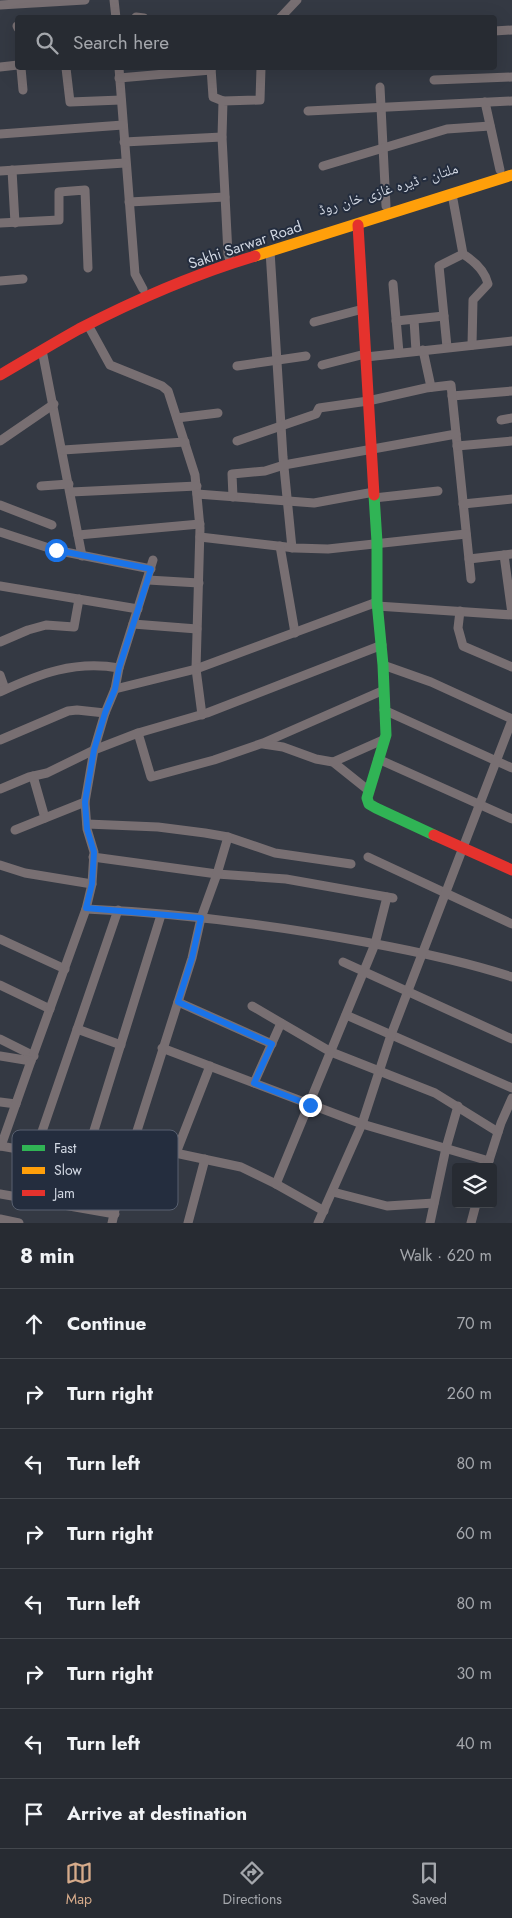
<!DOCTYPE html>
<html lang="en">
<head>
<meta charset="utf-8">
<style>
	body { margin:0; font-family:Jost,"Noto Naskh Arabic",sans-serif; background:#33373e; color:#f1f3f6 }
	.controls { position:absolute; right:15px; bottom:15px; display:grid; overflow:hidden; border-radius:5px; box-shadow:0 5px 20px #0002 }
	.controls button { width:45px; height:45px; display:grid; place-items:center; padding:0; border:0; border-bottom:1px solid #43474d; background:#272b32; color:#f1f3f6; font:25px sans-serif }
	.stop { position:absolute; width:15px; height:15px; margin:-11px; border:4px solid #1a73e8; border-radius:50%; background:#fff }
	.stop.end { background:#1a73e8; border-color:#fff; box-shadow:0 1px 5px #0008 }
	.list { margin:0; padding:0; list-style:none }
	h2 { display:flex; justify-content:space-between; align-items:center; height:65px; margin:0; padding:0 20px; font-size:21px }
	h2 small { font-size:16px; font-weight:400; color:#a4a7ac }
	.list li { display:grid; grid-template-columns:32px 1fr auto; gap:15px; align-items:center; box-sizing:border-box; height:70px; padding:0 20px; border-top:1px solid #43474d }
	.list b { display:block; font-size:19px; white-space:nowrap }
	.list em { font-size:16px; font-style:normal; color:#a4a7ac }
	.icon { flex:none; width:28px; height:28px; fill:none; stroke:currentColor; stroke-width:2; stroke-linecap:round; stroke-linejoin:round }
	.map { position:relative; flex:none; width:512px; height:1223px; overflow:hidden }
	.search { position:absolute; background:#272b32; box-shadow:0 5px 20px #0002; left:15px; right:15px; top:15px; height:55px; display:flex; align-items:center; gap:12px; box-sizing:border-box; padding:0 18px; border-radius:5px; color:#a4a7ac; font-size:19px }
	.sheet { height:625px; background:#272b32 }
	nav { display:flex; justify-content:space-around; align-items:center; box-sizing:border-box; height:70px; border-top:1px solid #43474d; background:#272b32; font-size:14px; color:#a4a7ac }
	nav a { display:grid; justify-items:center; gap:2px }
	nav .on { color:#d6ab8b }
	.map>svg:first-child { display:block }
</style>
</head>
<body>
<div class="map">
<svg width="512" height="1223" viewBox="0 0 512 1223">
	<rect width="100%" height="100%" fill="#343943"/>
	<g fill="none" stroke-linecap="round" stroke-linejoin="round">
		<g stroke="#786f72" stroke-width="9">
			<path d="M114 0 116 18"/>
			<path d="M0 5 85 0"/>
			<path d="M136 17 144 18"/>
			<path d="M280 18 297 0"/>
			<path d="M17 26 18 28"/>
			<path d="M494 31 512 30"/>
			<path d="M0 67 18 65"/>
			<path d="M21 68 23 90"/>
			<path d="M66 68 70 102 121 100"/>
			<path d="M119 68 135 274 143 289"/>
			<path d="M211 68 213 97 223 101"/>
			<path d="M119 78 211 70"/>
			<path d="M434 80 512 77"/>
			<path d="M380 87 386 206"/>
			<path d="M485 102 500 170"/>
			<path d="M308 111 512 101"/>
			<path d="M0 134 123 125"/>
			<path d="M124 142 222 137"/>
			<path d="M323 166 447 129 490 126"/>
			<path d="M12 170 15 223"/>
			<path d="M0 171 125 163"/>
			<path d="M452 194 463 254C474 261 485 271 488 284L473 300 472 345"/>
			<path d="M129 202 225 197"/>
			<path d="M0 223 59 220V192L85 190 88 268"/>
			<path d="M270 251 283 457 292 548"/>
			<path d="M231 263 228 254 222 137 223 101 260 100 261 68"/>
			<path d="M0 281 23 279"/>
			<path d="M393 284 399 353"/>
			<path d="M414 320 416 351"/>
			<path d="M396 321 444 316"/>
			<path d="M314 322 363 309"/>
			<path d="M88 325 110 365 162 386 168 391 195 475 200 528 196 669 202 715"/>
			<path d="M447 347 439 266 463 254"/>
			<path d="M42 350 82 556"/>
			<path d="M423 350 431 387"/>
			<path d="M366 357 512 341"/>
			<path d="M322 365 365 354"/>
			<path d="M237 366 306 356"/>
			<path d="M452 396 512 391"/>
			<path d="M177 418 218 413"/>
			<path d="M501 420 512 418"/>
			<path d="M0 441 54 404"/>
			<path d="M237 441 316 414 319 408 368 401 426 388 451 385 471 579"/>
			<path d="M457 446 512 441"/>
			<path d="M63 450 185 442"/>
			<path d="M41 486 69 484"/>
			<path d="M71 492 197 486"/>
			<path d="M197 494 314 503 374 492"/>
			<path d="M233 497 232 474 265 471 284 465 456 434"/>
			<path d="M374 498 438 491"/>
			<path d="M463 504 512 499"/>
			<path d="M0 505 52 525"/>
			<path d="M0 532 55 550 151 569"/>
			<path d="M78 535 200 524"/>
			<path d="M200 537 295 548 328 549 466 534"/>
			<path d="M280 546 295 633"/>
			<path d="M504 555 512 614"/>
			<path d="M469 559 512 554"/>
			<path d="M148 580 199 583"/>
			<path d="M0 586 138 609"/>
			<path d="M377 606 512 615"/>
			<path d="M460 611 458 628 463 646 512 667"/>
			<path d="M133 624 197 629"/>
			<path d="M0 642 28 630 46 625 74 627 79 599"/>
			<path d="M383 665 431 682 512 719"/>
			<path d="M0 675 5 689"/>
			<path d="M115 689 196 669 377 602"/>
			<path d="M0 692C39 674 75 660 119 668"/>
			<path d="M384 710 512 768"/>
			<path d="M138 733 151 777 214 760 263 743 384 690"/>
			<path d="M0 740 68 711 77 710 105 713"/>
			<path d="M263 744 283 747 316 759 333 762 368 790"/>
			<path d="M378 759 512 819"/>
			<path d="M333 762 385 739"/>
			<path d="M33 776 45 818"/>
			<path d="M0 789 29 777 47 773 94 750 138 733 207 713 382 645"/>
			<path d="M87 824 158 827 205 833 228 837 275 853 351 864"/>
			<path d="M15 830 85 802"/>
			<path d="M93 857 217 874 286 879 393 898"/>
			<path d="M368 857 512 924"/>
			<path d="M0 865 25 873 92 884"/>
			<path d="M86 909C180 913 273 925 365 942 414 951 464 961 512 977"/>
			<path d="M0 939 65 969"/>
			<path d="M343 962 512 1039"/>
			<path d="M0 985 50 1009"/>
			<path d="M178 1002 272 1044"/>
			<path d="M252 1006 331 1052 435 1093 498 1132"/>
			<path d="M346 1015 512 1088"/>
			<path d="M77 1029 121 1045"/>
			<path d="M0 1039 34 1056"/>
			<path d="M162 1048 362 1124 489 1161"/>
			<path d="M0 1056 31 1061 86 909 92 884 94 852 87 829 85 802 94 750 105 713 115 689 119 668 153 560"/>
			<path d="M254 1083 281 1023"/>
			<path d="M0 1102 16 1104"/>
			<path d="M133 1144 241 1167 276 1184 324 1211"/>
			<path d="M0 1146 35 1152 123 1175"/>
			<path d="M1 1146 31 1061"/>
			<path d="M35 1152 118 910"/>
			<path d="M176 1153 210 1066"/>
			<path d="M83 1166 161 915"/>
			<path d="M487 1167 501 1123 512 1098"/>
			<path d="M276 1184 375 944 387 897"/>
			<path d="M333 1192 387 1206 434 1203"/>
			<path d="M0 1194 115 1214"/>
			<path d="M0 1219 19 1223"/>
			<path d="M112 1223 123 1175 192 958 201 918 217 874 228 837"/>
			<path d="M188 1223 205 1159"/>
			<path d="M318 1223 362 1124 391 1035 512 720"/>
			<path d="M430 1223 446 1148 458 1106"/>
			<path d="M471 1223 476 1204"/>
		</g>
		<path stroke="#30b455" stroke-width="11" d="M374 495 377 542V602L383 665 386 735 367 798 369 804 376 808 434 835"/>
		<path stroke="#ff9f0a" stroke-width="11" d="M255 256 512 175"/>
		<g stroke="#e5322d" stroke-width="11">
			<path d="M358 225 374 495"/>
			<path d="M0 375C26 360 52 344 79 329 135 300 195 274 255 256"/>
			<path d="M434 835 512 870"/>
		</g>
	</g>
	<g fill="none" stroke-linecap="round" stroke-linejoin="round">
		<path stroke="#1a73e8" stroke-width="6" d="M56 550 151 569 119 668 115 689 105 713 94 750 85 802 87 829 94 852 92 884 86 908 201 918 192 958 178 1002 272 1044 254 1083 310 1105"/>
	</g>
	<g text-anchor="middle" stroke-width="4" stroke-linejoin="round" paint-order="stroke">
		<g font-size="15" fill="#d2d8e3" stroke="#242d3e">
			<text transform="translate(388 189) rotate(-17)" y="5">ملتان - ڈیرہ غازی خان روڈ</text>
			<text transform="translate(245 245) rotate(-19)" y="5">Sakhi Sarwar Road</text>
		</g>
	</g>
	<rect x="12" y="1130" width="166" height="80" rx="8" fill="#242d3e" stroke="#586070" stroke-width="1"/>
	<rect x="22" y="1145" width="23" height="6" fill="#30b455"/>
	<rect x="22" y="1167" width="23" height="7" fill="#ff9f0a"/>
	<rect x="22" y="1190" width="23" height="6" fill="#e5322d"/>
	<g font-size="14" fill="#d2d8e3">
		<text x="54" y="1153">Fast</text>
		<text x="54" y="1175">Slow</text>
		<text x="54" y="1198">Jam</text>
	</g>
</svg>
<div class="controls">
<button><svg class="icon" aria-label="layers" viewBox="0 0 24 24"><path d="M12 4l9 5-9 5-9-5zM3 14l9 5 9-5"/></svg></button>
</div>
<div class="stop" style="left:56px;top:550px"></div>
<div class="stop end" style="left:310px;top:1105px"></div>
<div class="search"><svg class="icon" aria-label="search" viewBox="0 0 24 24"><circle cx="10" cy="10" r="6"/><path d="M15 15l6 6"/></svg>Search here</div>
</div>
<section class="sheet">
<h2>8 min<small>Walk · 620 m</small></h2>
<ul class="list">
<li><svg class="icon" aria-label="ahead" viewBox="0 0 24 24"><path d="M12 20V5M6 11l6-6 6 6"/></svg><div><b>Continue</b></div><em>70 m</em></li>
<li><svg class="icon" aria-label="right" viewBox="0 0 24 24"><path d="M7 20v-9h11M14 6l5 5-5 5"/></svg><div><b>Turn right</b></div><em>260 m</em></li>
<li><svg class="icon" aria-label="left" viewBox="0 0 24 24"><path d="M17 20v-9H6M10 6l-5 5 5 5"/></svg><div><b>Turn left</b></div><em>80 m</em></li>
<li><svg class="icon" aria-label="right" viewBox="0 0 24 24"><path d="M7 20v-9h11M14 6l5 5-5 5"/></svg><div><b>Turn right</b></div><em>60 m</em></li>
<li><svg class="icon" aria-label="left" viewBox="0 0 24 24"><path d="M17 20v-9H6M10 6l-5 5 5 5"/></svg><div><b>Turn left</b></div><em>80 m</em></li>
<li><svg class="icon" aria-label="right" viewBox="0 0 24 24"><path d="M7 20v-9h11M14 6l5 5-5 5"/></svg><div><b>Turn right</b></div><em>30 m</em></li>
<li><svg class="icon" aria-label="left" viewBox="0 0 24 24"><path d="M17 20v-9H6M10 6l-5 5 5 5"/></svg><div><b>Turn left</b></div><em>40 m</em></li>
<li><svg class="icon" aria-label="arrive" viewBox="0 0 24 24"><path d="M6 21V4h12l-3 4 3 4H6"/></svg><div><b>Arrive at destination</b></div></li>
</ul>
</section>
<nav>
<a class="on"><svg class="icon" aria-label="map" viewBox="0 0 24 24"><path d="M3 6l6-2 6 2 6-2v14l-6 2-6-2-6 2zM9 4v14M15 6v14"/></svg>Map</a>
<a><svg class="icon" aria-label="directions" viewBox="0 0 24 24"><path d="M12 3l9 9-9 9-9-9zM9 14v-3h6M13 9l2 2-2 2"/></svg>Directions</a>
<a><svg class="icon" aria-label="saved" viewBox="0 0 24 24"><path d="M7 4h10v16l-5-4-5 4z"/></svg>Saved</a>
</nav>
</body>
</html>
